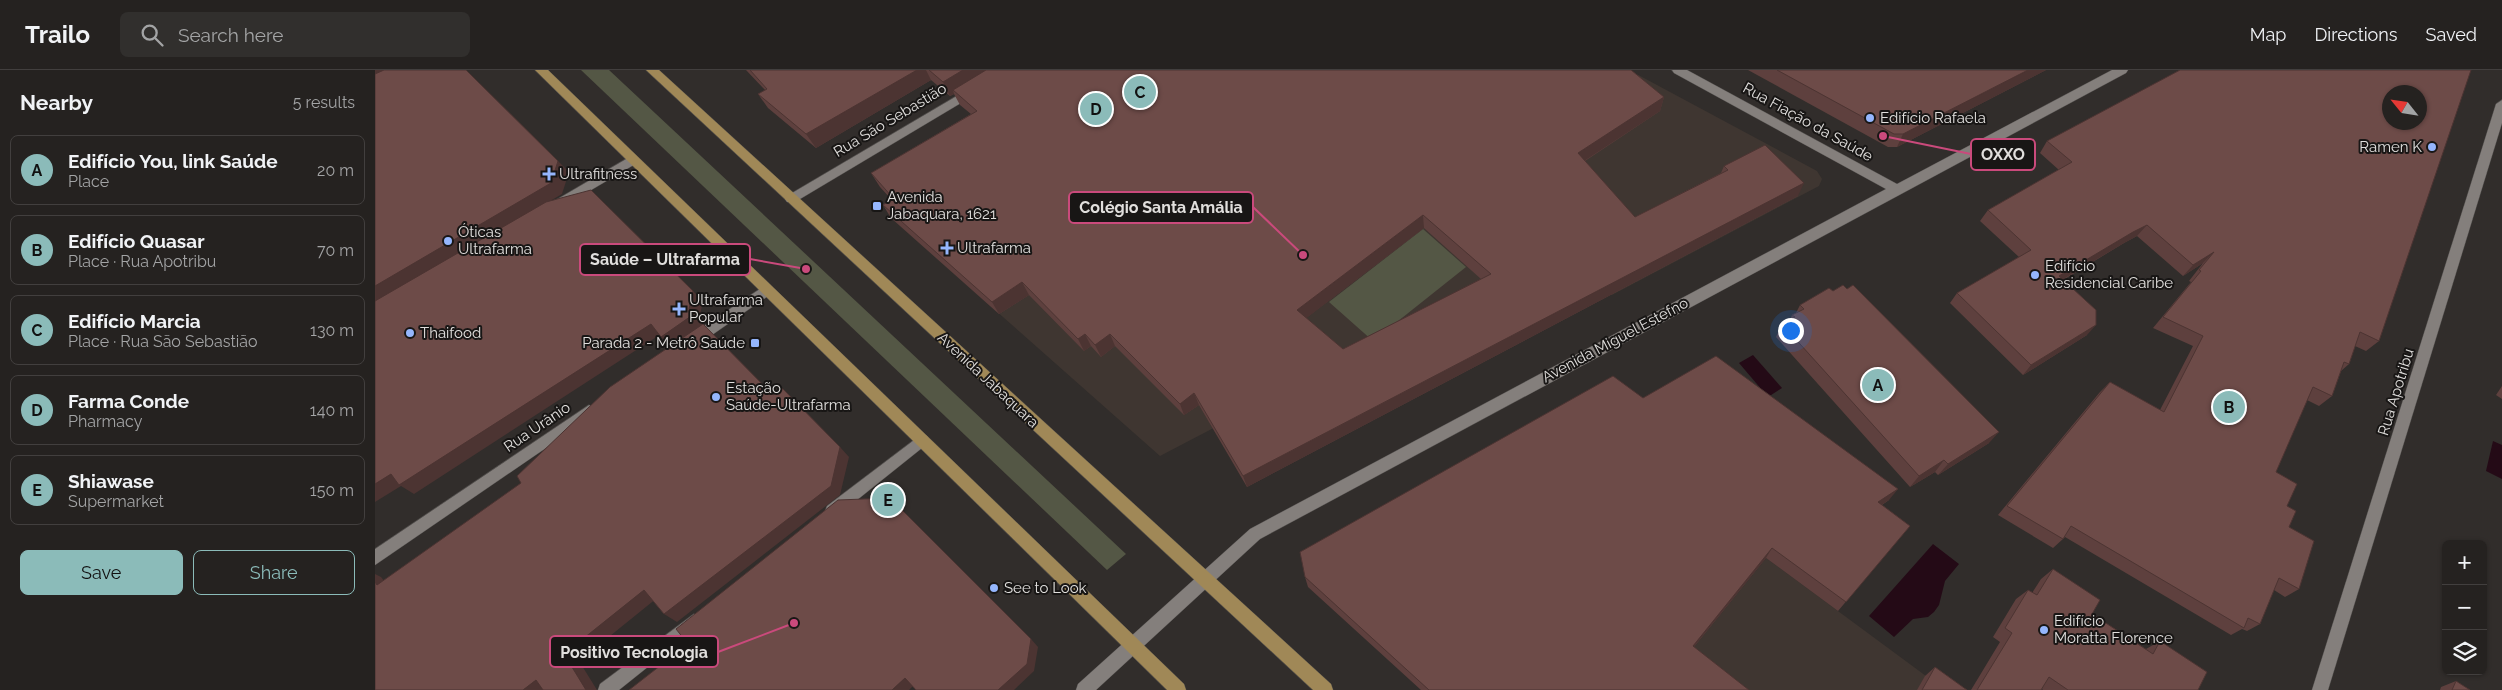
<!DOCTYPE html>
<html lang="en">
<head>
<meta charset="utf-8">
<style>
	body { margin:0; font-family:Raleway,sans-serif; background:#312f2d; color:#f1f3f6 }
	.controls { position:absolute; right:15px; bottom:15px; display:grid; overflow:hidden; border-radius:8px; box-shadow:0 1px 4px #0004 }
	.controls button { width:45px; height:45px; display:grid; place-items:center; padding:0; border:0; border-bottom:1px solid #423f3e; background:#252220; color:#f1f3f6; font:25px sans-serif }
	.compass { position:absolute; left:2007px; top:15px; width:45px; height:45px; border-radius:50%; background:#252220; box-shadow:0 1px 4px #0004; rotate:300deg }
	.you { position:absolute; left:1415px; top:260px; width:18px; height:18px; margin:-12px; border:4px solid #fff; border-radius:50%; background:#1a73e8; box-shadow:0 0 0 8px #1a73e833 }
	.badge { display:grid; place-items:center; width:32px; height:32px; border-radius:50%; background:#8bbbb9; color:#111; font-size:16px; font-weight:700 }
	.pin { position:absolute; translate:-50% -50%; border:2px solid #fff; box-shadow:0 1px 5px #0006 }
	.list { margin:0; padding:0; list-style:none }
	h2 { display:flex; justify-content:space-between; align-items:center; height:65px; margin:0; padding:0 20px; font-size:21px }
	h2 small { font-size:16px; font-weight:400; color:#a3a4a5 }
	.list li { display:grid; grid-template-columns:32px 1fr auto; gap:15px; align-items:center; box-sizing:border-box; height:70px; margin:0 10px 10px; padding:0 10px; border:1px solid #423f3e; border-radius:8px }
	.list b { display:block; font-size:19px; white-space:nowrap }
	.list p { margin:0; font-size:16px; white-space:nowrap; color:#a3a4a5 }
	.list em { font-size:16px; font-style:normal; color:#a3a4a5 }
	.actions { display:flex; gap:10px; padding:15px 20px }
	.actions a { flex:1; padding:11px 0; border:1px solid #8bbbb9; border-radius:8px; text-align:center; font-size:18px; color:#8bbbb9 }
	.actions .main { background:#8bbbb9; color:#111 }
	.icon { flex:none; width:28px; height:28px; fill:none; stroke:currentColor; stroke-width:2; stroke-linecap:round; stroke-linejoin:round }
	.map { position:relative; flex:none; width:2127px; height:620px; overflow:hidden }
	header { display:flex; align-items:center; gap:30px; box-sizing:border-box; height:70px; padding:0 25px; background:#252220; border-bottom:1px solid #423f3e }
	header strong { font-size:24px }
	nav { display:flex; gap:28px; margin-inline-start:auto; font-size:18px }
	.search { width:350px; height:45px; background:#312f2d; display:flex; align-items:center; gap:12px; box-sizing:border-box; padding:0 18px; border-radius:8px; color:#a3a4a5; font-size:19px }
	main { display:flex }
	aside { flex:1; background:#252220 }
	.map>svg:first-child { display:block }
</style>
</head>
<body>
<header>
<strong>Trailo</strong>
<div class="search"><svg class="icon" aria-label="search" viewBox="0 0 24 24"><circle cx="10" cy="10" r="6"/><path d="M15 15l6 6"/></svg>Search here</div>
<nav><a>Map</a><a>Directions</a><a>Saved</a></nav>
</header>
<main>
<aside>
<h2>Nearby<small>5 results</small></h2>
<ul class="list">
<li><span class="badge">A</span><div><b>Edifício You, link Saúde</b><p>Place</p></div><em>20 m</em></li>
<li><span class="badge">B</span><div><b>Edifício Quasar</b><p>Place · Rua Apotribu</p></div><em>70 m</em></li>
<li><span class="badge">C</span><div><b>Edifício Marcia</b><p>Place · Rua São Sebastião</p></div><em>130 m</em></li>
<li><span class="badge">D</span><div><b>Farma Conde</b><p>Pharmacy</p></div><em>140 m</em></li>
<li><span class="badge">E</span><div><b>Shiawase</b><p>Supermarket</p></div><em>150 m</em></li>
</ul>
<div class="actions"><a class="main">Save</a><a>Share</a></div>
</aside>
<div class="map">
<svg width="2127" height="620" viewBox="0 0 2127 620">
	<rect width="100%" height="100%" fill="#312d2b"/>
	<g fill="#3f3631">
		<path d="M1254 0 1442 101 1447 109 1444 116 1237 225 1231 217 852 351 785 386 611 232Z"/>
		<path d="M1391 488 1570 620H1284Z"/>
	</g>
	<g fill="#545745">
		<path d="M206 0H234L751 484 732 500Z"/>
		<path d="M1048 159 1091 197 998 271 954 232Z"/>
	</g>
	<g fill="#240a16">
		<path d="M1378 285 1407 318 1393 327 1364 293Z"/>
		<path d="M2118 371 2127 375V409L2111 401Z"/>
		<path d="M1558 474 1584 494 1570 511 1564 535 1559 542 1553 547 1538 549 1519 567 1494 546Z"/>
	</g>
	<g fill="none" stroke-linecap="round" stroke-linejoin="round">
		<g stroke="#4d4a48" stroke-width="1">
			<g id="minor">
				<path d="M2127 30V53L1953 620H1937L2121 34Z"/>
				<path d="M258 85 264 90 262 93 189 136H181L179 133 181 130Z"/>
				<path d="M391 215 398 220 396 224 324 274H314L312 270 314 266Z"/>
				<path d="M214 335 219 337 221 341 219 345 0 495V479Z"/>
				<path d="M547 364 552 366 554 370 552 374 462 446 457 448 452 446 450 441 452 436Z"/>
				<path d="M319 544 324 546 327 551 324 556 244 620H223L225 614Z"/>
			</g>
		</g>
		<g stroke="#4d4a48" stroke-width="1">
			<g id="tertiary">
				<path d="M1297 0H1312L1522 114 1737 0H1753L1751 3 885 469 721 620H701L703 614 875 459 1511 119 1299 3Z"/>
				<path d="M597 17 603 21 601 24 420 132H412L410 129 412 126Z"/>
			</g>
		</g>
		<g stroke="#4d4a48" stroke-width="1">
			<g id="primary">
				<path d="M160 0H173L809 614 811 620H792Z"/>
				<path d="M271 0H284L956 614 958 620H938Z"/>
			</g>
		</g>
		<use href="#minor" fill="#847f7c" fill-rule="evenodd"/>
		<use href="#tertiary" fill="#847f7c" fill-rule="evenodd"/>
		<use href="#primary" fill="#a08857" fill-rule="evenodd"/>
	</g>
	<g fill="#5e403e" fill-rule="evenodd">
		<path d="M371 0H1256L1289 27 1285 41 1210 91 1260 147 1346 103 1349 96 1423 126 872 417 824 335 809 345 740 276 726 287 716 276 709 281 654 225 624 244 516 148 508 135 516 129 505 117 496 103 596 44 585 35 579 24 575 26 556 10 441 78 393 38 383 24 390 20ZM1049 158 1106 209 968 279 931 248Z"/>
		<path d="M1373 0H1671L1522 77H1513Z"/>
		<path d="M1672 71 2004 271 1991 281 1980 276 1974 294 1966 301 1957 326 1944 336 1932 330 1901 402 1912 436 1914 457 1924 519 1910 527 1899 520 1885 554 1872 561 1867 559 1856 565 1690 467 1688 469 1678 478 1623 445 1725 322 1735 312 1785 340 1818 276 1778 258 1816 212 1814 211 1828 193 1808 206 1762 166 1749 173 1688 210 1712 265 1648 305 1575 233 1582 223 1644 187 1605 151 1613 140 1684 100 1665 83Z"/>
		<path d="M1425 235 1614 373 1563 405 1560 402 1535 417 1401 267 1407 254 1415 250 1417 245 1421 243Z"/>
		<path d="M2127 316V329L2121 325Z"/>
		<path d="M1268 328 1514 430 1507 435 1535 456 1463 541 1391 488 1319 577 1374 620H1046L933 517 930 507Z"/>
		<path d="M1678 499 1717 544 1771 579 1785 571 1823 620H1668L1667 619 1666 620H1596L1625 572 1618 567 1641 529 1653 520 1657 523 1666 509Z"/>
		<path d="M1560 597 1592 620H1542L1550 606Z"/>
		<path d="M2081 611 2095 620H2065L2066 617Z"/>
	</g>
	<g fill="#4c3432">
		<path d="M0 0H18L0 10Z"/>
		<path d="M542 0H551L556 10 441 78 431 64Z"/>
		<path d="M588 0H619L578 20 579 24 575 26 568 12Z"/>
		<path d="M1653 0H1671L1522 77 1528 64Z"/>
		<path d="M1289 27 1285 41 1200 97 1203 83Z"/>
		<path d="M183 91 194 102 187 124 0 235V216Z"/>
		<path d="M1429 113 1423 126 872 417 868 406Z"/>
		<path d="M1048 145 1049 158 925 253 922 240Z"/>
		<path d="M1772 155 1762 166 1749 173 1675 217 1684 206 1758 162Z"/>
		<path d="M1839 182 1828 193 1808 206 1818 195Z"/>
		<path d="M647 212 654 225 624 244 617 232Z"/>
		<path d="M318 221 328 231 324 250 329 255 296 277 286 267 314 239Z"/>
		<path d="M276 254 286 264 39 424 26 416 0 432V414L16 404Z"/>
		<path d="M1721 255 1712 265 1648 305 1656 295Z"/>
		<path d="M710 264 716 276 709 281 703 269Z"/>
		<path d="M735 264 740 276 726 287 720 275Z"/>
		<path d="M819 323 824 335 809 345 805 334Z"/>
		<path d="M1624 362 1614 373 1563 405 1573 394Z"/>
		<path d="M465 377 474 387 465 425 302 552 289 544Z"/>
		<path d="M1569 390 1560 402 1535 417 1544 406Z"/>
		<path d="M1523 419 1514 430 1494 443 1503 432Z"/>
		<path d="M1397 478 1391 488 1313 584 1318 576Z"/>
		<path d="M0 504 6 507 20 524 2 515 0 512Z"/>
		<path d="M269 520 282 528 204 591 222 620H211L189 584Z"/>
		<path d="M656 569 663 577 659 601 639 620H623Z"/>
		<path d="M530 608 539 615 534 620H517Z"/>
		<path d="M161 610 173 620H148Z"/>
	</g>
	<g fill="#6d4b48" stroke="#4c3432" fill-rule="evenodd">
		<path d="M9 0H91L183 91 176 113 0 216V4Z"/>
		<path d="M375 0H542L431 64 383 24 392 19Z"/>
		<path d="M554 0H588L568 12Z"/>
		<path d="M611 0H1256L1289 27 1203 83 1260 147 1353 100 1349 96 1390 75 1429 113 868 406 819 323 805 334 735 264 720 275 710 264 703 269 647 212 617 232 508 135 518 128 496 103 602 41 578 20ZM1048 145 1116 204 968 279 922 240Z"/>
		<path d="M1402 0H1653L1528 64H1519Z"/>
		<path d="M1805 0H2096L2004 271 1985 262 1974 294 1969 292 1957 326 1938 317 1901 402 1922 414 1912 436 1921 441 1914 457 1939 471 1924 519 1904 508 1885 554 1873 548 1869 558 1696 456 1688 469 1632 436 1735 312 1789 342 1828 266 1788 247 1826 201 1824 200 1839 182 1818 195 1772 155 1758 162 1684 206 1721 240V255L1656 295 1582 223 1656 180 1613 140 1697 92 1672 71ZM2014 22H2044V52H2014Z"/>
		<path d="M216 120 318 221 314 239 319 244 286 267 276 254 24 415 16 404 0 414V231L171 132Z"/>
		<path d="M1468 215 1472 219 1478 215 1624 362 1573 394 1569 390 1544 406 1407 254 1420 247 1417 245 1429 239 1425 235 1454 218 1458 221Z"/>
		<path d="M328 254 398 325 407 318 465 377 456 416 289 544 269 520 189 584 211 620H168L161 610 148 620H0V512L2 515 146 413 142 406 235 317Z"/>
		<path d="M1341 286 1523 419 1503 432 1535 456 1471 532 1397 478 1318 576 1374 620H1054L930 507 925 482 1238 306 1268 328Z"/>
		<path d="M515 428 656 569 652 594 623 620H541L530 608 517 620H254L313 574 301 559 463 430Z"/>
		<path d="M1678 499 1725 530 1717 544 1778 584 1785 571 1832 602 1823 620H1693L1674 607 1666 620H1602L1637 563 1630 558 1653 520 1662 525Z"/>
		<path d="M1560 597 1592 620H1547Z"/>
		<path d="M2081 611 2095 620H2077Z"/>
	</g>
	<g fill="#95b6fd" stroke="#181615" stroke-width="2">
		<circle cx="1495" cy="48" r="5"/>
		<circle cx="2057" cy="77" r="5"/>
		<path d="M171.5 96.5h5v5h5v5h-5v5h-5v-5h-5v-5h5z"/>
		<rect x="497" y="131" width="10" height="10" rx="2.5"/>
		<circle cx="73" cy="171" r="5"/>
		<path d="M569.5 170.5h5v5h5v5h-5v5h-5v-5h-5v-5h5z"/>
		<circle cx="1660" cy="205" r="5"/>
		<path d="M301.5 231.5h5v5h5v5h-5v5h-5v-5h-5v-5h5z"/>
		<circle cx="35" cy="263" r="5"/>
		<rect x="375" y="268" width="10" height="10" rx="2.5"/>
		<circle cx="341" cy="327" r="5"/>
		<circle cx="619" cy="518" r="5"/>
		<circle cx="1669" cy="560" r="5"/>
	</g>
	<g text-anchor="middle" stroke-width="4" stroke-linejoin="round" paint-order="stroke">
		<g font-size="15" fill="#e1dfdd" stroke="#181615" text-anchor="start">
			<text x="1505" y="53">Edifício Rafaela</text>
			<text x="2047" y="82" text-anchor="end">Ramen K</text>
			<text x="184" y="109">Ultrafitness</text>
			<text x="512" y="132">Avenida<tspan x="512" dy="17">Jabaquara, 1621</tspan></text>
			<text x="83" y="167">Óticas<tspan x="83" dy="17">Ultrafarma</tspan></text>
			<text x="582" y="183">Ultrafarma</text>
			<text x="1670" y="201">Edifício<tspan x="1670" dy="17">Residencial Caribe</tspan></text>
			<text x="314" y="235">Ultrafarma<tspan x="314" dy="17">Popular</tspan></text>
			<text x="45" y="268">Thaifood</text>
			<text x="370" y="278" text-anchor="end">Parada 2 - Metrô Saúde</text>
			<text x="351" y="323">Estação<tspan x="351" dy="17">Saúde-Ultrafarma</tspan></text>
			<text x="629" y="523">See to Look</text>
			<text x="1679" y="556">Edifício<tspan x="1679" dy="17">Moratta Florence</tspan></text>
		</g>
		<g font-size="15" fill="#e1dfdd" stroke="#181615">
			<text transform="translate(515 50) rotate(-31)" y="5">Rua São Sebastião</text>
			<text transform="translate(1433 52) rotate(29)" y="5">Rua Fiação da Saúde</text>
			<text transform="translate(1240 270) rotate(-28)" y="5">Avenida Miguel Estefno</text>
			<text transform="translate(613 310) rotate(43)" y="5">Avenida Jabaquara</text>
			<text transform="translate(2021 322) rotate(-73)" y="5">Rua Apotribu</text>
			<text transform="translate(162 357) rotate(-34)" y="5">Rua Urânio</text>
		</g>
	</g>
	<path fill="none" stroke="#ca4a7c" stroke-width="2" d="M1508 66L1596 84M928 185L878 137M431 199L375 189M419 553L343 582"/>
	<g fill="#ca4a7c" stroke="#181615" stroke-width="2">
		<circle cx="1508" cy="66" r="5"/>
		<circle cx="928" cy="185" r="5"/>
		<circle cx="431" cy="199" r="5"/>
		<circle cx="419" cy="553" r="5"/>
	</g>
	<g fill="#181615" stroke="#ca4a7c" stroke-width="2">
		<rect x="1596" y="69" width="64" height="31" rx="5"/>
		<rect x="694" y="122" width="184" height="31" rx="5"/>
		<rect x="205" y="174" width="170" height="31" rx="5"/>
		<rect x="175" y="566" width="168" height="31" rx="5"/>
	</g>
	<g font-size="16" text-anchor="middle" font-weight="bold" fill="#e1dfdd">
		<text x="1628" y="90">OXXO</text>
		<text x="786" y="143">Colégio Santa Amália</text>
		<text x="290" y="195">Saúde – Ultrafarma</text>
		<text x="259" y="588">Positivo Tecnologia</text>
	</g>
</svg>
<div class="controls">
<button>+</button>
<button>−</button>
<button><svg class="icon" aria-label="layers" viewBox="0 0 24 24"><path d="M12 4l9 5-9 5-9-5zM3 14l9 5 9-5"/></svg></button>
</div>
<svg class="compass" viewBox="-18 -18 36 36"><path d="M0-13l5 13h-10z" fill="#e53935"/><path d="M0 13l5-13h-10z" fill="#a3a4a5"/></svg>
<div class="you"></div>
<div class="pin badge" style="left:1503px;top:315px">A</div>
<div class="pin badge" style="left:1854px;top:337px">B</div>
<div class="pin badge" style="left:765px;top:22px">C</div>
<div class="pin badge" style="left:721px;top:39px">D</div>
<div class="pin badge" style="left:513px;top:430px">E</div>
</div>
</main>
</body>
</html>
